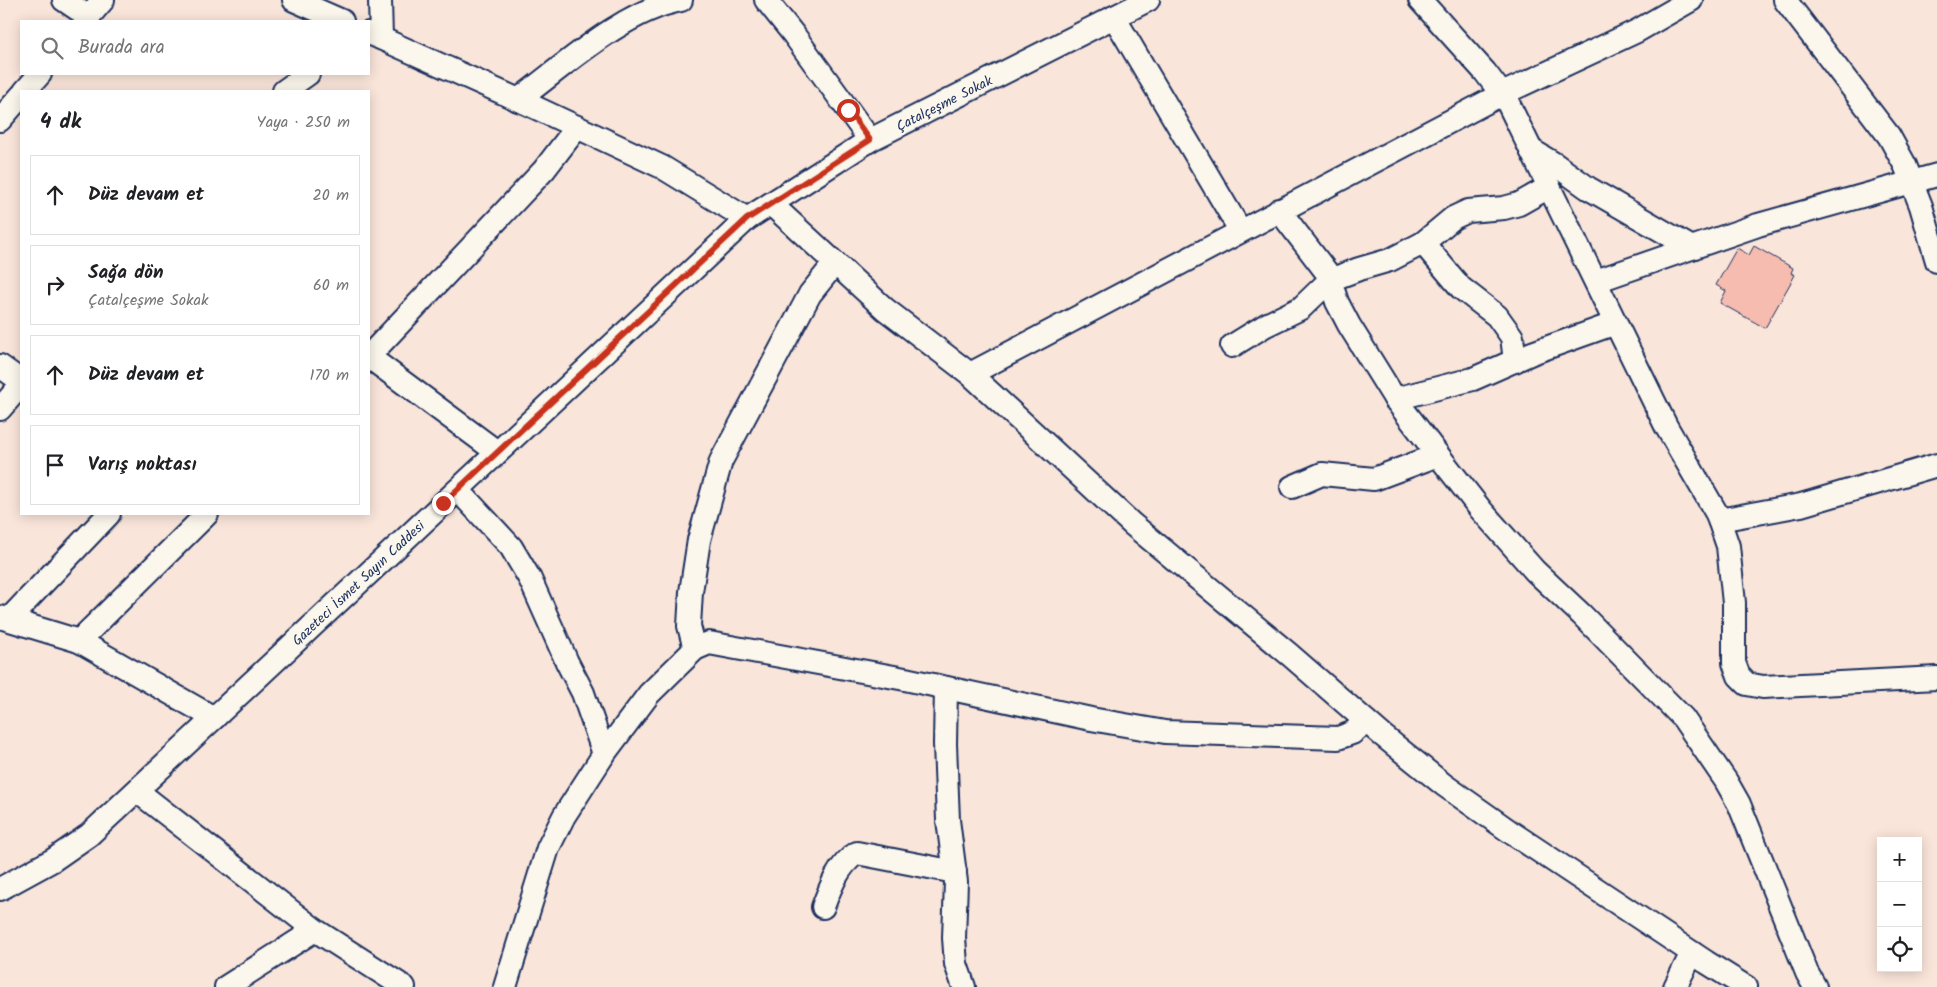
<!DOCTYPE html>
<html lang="tr">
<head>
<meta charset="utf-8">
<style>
	body { margin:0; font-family:Kalam,sans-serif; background:#f6f6f6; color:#202124 }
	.controls { position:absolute; right:15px; bottom:15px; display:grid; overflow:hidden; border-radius:0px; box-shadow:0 2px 12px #0003 }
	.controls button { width:45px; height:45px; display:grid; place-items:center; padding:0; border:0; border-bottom:1px solid #e0e0e0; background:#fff; color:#202124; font:25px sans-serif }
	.stop { position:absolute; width:15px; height:15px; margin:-11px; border:4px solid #c8321e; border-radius:50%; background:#fff }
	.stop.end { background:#c8321e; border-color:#fff; box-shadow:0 1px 5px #0008 }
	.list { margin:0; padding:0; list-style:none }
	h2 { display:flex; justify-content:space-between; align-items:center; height:65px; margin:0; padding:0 20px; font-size:21px }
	h2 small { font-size:16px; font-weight:400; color:#757577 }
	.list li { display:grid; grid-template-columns:32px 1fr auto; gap:15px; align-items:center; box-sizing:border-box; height:80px; margin:0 10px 10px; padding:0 10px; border:1px solid #e0e0e0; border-radius:0px }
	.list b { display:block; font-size:19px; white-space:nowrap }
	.list p { margin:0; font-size:16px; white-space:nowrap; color:#757577 }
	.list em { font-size:16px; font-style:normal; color:#757577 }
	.icon { flex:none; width:28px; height:28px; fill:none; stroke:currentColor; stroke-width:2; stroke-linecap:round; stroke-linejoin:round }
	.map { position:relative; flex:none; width:1937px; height:987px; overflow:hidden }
	.search { position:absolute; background:#fff; box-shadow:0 2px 12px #0003; left:20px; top:20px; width:350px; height:55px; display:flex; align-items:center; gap:12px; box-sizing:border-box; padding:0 18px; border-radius:0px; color:#757577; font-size:19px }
	.panel { position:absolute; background:#fff; box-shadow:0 2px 12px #0003; left:20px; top:90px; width:350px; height:425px; border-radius:0px }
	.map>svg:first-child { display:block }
</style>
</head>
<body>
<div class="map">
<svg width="1937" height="987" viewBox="0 0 1937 987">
	<rect width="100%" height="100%" fill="#fae5da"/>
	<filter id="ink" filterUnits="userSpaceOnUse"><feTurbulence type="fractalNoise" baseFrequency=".02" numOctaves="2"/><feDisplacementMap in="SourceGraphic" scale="10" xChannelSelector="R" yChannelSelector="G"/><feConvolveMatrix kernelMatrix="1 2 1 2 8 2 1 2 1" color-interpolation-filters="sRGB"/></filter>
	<g filter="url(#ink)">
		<path fill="#f6bcb0" stroke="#1b2f5e" d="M1754 246 1793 268 1791 273 1795 275 1765 328 1720 303 1726 291 1716 285 1737 248 1749 255Z"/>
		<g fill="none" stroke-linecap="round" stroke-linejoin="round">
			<g stroke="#1b2f5e" stroke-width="26">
				<g id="minor">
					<path d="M64 0 89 17"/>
					<path d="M294 0 342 21"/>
					<path d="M380 0 381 38"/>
					<path d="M766 0 794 35 870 140"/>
					<path d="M1420 0 1485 72 1507 101 1666 426 1717 514 1728 546 1734 603V663L1739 676 1747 684 1763 687 1937 678"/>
					<path d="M1785 0 1889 136 1905 165 1921 206 1937 261"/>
					<path d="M1114 17 1240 230"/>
					<path d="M85 21 103 0"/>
					<path d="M369 33 530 105 662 167 747 219"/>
					<path d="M25 91 40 74"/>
					<path d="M284 91 308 74"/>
					<path d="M518 100C565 65 623 11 681 0"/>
					<path d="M0 120 21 96"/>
					<path d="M1531 150 1556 165 1588 188 1692 248"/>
					<path d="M771 204 885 309 970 374 1132 524 1290 655 1382 735 1444 785 1512 833 1706 962 1746 987"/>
					<path d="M1279 210 1328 274 1337 302 1349 325 1395 399 1438 455 1481 510 1535 571 1582 615 1683 718 1726 781 1739 804 1807 973 1815 987"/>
					<path d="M1423 243 1461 288 1497 316 1512 337 1515 361"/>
					<path d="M1596 281 1758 225 1937 175"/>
					<path d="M1232 346 1266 325 1301 308 1330 280 1359 269 1390 260 1423 243 1453 218 1468 211 1504 208 1519 204 1549 187"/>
					<path d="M369 356 544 170 577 127"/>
					<path d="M369 357 497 452"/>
					<path d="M0 366 21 381"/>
					<path d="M970 374 1502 94 1637 31 1691 0"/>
					<path d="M1395 399 1473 379 1532 353 1616 323"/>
					<path d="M0 409 21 385"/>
					<path d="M1292 487 1322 474 1374 479 1438 455"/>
					<path d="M458 490 511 547 530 579 567 662 583 693 604 754"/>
					<path d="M1719 520 1801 505 1937 465"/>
					<path d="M0 617 79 641 214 718"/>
					<path d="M10 618 109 514"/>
					<path d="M79 641 207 514"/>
					<path d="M695 649 689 626 691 592 699 540 721 461 810 294 835 263"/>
					<path d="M946 688 945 744 948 820 956 882 954 938 956 964 964 987"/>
					<path d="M137 791 315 930 404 987"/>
					<path d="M0 889 53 860 89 835 747 219 870 140 1148 0"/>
					<path d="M823 907C830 888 839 864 857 853L955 872"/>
					<path d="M226 987 315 930"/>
					<path d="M505 987 548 848 564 816 604 754 649 694 695 649 709 643 905 679 1091 719 1165 732 1338 738 1352 733 1366 722"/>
					<path d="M1675 987 1692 953"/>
				</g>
			</g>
			<use href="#minor" stroke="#fbf7ec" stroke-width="22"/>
		</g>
	</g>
	<g fill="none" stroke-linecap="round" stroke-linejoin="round" filter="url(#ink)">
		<path stroke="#c8321e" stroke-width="6" d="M443 503 747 219 870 140 848 110"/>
	</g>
	<g text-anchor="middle" stroke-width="4.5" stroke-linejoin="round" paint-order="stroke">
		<g font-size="14" fill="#1b2f5e" stroke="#fbf7ec">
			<text transform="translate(944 103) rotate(-27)" y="5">Çatalçeşme Sokak</text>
			<text transform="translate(358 583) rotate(-43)" y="5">Gazeteci İsmet Sayın Caddesi</text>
		</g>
	</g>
</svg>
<div class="controls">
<button>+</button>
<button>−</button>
<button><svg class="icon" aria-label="locate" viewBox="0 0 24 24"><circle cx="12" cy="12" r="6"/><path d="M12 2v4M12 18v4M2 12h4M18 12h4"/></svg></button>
</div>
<div class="stop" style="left:848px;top:110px"></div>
<div class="stop end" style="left:443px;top:503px"></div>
<div class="search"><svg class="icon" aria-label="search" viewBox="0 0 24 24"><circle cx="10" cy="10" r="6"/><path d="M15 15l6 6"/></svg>Burada ara</div>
<section class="panel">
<h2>4 dk<small>Yaya · 250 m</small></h2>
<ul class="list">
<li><svg class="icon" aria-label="ahead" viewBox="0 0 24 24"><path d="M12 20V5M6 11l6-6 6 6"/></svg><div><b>Düz devam et</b></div><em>20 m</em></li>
<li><svg class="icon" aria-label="right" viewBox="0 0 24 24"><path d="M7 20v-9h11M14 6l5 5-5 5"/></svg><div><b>Sağa dön</b><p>Çatalçeşme Sokak</p></div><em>60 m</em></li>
<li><svg class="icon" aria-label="ahead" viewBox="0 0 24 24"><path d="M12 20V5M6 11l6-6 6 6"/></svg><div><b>Düz devam et</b></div><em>170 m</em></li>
<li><svg class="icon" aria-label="arrive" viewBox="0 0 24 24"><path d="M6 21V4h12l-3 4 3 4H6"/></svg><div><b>Varış noktası</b></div></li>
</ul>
</section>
</div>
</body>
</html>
